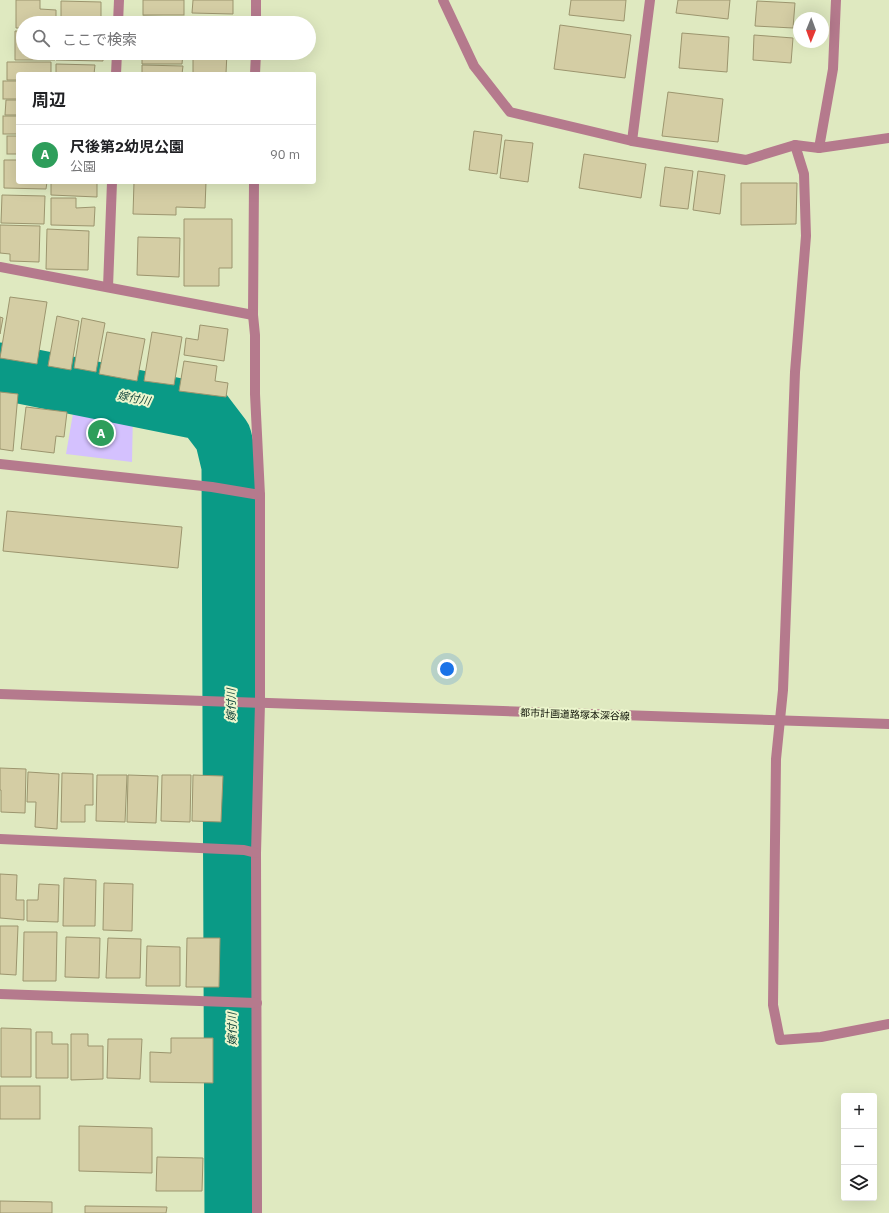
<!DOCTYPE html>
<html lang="ja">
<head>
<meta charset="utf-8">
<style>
	body { margin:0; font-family:"IBM Plex Sans","Noto Sans JP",sans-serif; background:#f2f2f2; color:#202124 }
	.controls { position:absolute; right:12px; bottom:12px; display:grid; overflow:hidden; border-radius:4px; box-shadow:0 4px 16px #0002 }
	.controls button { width:36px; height:36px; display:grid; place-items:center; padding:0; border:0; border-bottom:1px solid #e0e0e0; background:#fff; color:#202124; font:20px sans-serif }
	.compass { position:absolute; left:793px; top:12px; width:36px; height:36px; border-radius:50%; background:#fff; box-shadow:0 4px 16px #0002; rotate:181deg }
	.you { position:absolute; left:447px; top:669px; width:14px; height:14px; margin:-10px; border:3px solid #fff; border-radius:50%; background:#1a73e8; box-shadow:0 0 0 6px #1a73e833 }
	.badge { display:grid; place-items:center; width:26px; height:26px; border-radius:50%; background:#db2777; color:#fff; font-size:13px; font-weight:700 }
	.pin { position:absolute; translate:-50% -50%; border:2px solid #fff; box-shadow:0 1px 4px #0006 }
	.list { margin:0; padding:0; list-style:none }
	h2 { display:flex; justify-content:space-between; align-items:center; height:52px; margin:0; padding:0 16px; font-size:17px }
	h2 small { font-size:13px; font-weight:400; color:#757577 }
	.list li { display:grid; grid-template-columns:26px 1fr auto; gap:12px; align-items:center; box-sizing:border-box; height:60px; padding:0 16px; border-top:1px solid #e0e0e0 }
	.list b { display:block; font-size:15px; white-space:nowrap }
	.list p { margin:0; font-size:13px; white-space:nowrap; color:#757577 }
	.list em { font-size:13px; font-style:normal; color:#757577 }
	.icon { flex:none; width:22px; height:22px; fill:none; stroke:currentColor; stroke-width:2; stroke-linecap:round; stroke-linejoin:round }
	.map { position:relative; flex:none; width:889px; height:1213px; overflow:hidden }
	.search { position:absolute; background:#fff; box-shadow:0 4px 16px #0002; left:16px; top:16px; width:300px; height:44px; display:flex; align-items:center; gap:10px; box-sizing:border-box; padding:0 14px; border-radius:22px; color:#757577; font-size:15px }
	.panel { position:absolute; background:#fff; box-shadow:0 4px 16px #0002; left:16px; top:72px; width:300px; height:112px; border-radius:4px }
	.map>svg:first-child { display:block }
</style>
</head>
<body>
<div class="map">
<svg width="889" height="1213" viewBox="0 0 889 1213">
	<rect width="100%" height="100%" fill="#dfe9c0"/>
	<path fill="#d4c1fe" d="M75 402 133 412 132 462 66 454Z"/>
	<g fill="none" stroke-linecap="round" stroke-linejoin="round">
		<path stroke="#0a9a86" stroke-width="57" d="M0 371 204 412 223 437 230 466 233 1213"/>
	</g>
	<g fill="#d4cda4" stroke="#9c956e">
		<path d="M16 0H40V9L56 10V23H23V28H16Z"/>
		<rect x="143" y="0" width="41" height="15"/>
		<path d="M193 0H233V14L192 13Z"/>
		<path d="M571 0H626L624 21 569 15Z"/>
		<path d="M678 0H730L728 19 676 13Z"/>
		<path d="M61 1 101 2V23H61Z"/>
		<path d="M757 1 795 3 793 28 755 26Z"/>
		<path d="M143 16 184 17 183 23H143Z"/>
		<path d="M191 18 232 19V23H191Z"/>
		<path d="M560 25 631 35 625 78 554 69Z"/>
		<path d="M15 31H23V53H55V60H15Z"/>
		<path d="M682 33 729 37 727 72 679 68Z"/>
		<path d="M754 35 793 38 791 63 753 60Z"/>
		<path d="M56 53H103V61L56 60Z"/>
		<path d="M142 53H183L182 64H142Z"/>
		<path d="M193 53H227L226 73H193Z"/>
		<path d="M7 62H51V74H18V80H7Z"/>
		<path d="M56 64 95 65 94 74H56Z"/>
		<path d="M142 65 183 66 182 74H142Z"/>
		<rect x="3" y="81" width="15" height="18"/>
		<path d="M668 92 723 99 718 142 662 136Z"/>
		<path d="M6 100H18V115H5Z"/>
		<rect x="3" y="116" width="15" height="18"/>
		<path d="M474 131 502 135 497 174 469 170Z"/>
		<rect x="7" y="136" width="11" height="18"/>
		<path d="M505 140 533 143 528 182 500 178Z"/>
		<path d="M584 154 646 164 641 198 579 188Z"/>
		<path d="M4 160H18V182H47L46 189 4 188Z"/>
		<path d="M665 167 693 171 688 209 660 206Z"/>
		<path d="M698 171 725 175 720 214 693 210Z"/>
		<path d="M51 182H97V197L51 195Z"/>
		<path d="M134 182H206L205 208 176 207V215L133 214Z"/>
		<path d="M741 183H797L796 224 741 225Z"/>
		<path d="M2 195 45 196 44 224 1 223Z"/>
		<path d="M51 198H76V208L95 207 94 226 51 225Z"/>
		<path d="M184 219H232V268H219V286H184Z"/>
		<path d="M0 225 40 226 39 262 10 261V254L0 253Z"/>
		<path d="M47 229 89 231 88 270 46 269Z"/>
		<path d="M138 237 180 238 179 277 137 275Z"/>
		<path d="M10 297 47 302 37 364 0 358Z"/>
		<path d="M57 316 79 321 71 370 48 366Z"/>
		<path d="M0 317 3 318 0 334Z"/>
		<path d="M82 318 105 323 96 372 74 368Z"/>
		<path d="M200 325 228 329 224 361 184 355 186 338 198 340Z"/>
		<path d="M107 332 145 339 137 381 99 374Z"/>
		<path d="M152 332 182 337 174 385 144 381Z"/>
		<path d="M184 361 217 366 215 381 228 383 226 397 179 391Z"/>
		<path d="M0 392 18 394 13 451 0 449Z"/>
		<path d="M26 407 67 412 64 437 56 436 54 453 21 449Z"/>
		<path d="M7 511 182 527 178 568 3 551Z"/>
		<path d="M0 768 26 769 25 813 1 812V790H0Z"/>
		<path d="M28 772 59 774 57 829 35 827 36 802H27Z"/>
		<path d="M62 773 93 774V805H85V822H61Z"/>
		<path d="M97 775H127L125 822 96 821Z"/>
		<path d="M128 775 158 776 156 823 127 822Z"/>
		<path d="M162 775H191L190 822 161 821Z"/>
		<path d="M193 775 223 776 221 822 192 821Z"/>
		<path d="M0 874 17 875 16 900H24V920L0 918Z"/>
		<path d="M64 878 96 880 95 926H63Z"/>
		<path d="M104 883 133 884 132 931 103 930Z"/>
		<path d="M39 884 59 885 58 922 27 921V900H38Z"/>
		<path d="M0 926H18L16 975 0 974Z"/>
		<path d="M24 932H57L56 981H23Z"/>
		<path d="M66 937 100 938 99 978 65 977Z"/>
		<path d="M108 938 141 939 140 978H106Z"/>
		<path d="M187 938H220L219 987H186Z"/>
		<path d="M147 946 180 947V986H146Z"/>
		<path d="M1 1028 31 1029V1077H1Z"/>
		<path d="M36 1032H52V1044H68V1078H36Z"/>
		<path d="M71 1034H88V1046H103V1079L71 1080Z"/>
		<path d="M171 1038H213V1083L150 1082V1052L171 1053Z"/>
		<path d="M108 1039H142L140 1079 107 1078Z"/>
		<rect x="0" y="1086" width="40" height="33"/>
		<path d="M79 1126 152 1128V1173L79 1171Z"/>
		<path d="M157 1157 203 1158 202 1191H156Z"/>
		<path d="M0 1201 52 1202V1213H0Z"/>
		<path d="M85 1206 167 1207 166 1213H85Z"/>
	</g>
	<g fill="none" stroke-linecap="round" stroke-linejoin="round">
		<g stroke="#b57a8d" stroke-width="10">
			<path d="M443 0 474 66 510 112 632 141 746 160 795 145 819 148 889 138"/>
			<path d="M118 23 119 0"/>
			<path d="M256 23V0"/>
			<path d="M116 74 117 53"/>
			<path d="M255 74 256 53"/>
			<path d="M632 141 650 0"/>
			<path d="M795 145 804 174 806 236 795 372 783 690 776 759 773 1005 780 1040 821 1037 889 1024"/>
			<path d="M819 148 833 69 836 0"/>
			<path d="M254 182 253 315 255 335V394L260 495V703L256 853 257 1213"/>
			<path d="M0 267 253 315"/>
			<path d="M108 287 112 182"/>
			<path d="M0 464 212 487 260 495"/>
			<path d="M0 839 244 850 256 853"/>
			<path d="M0 994 257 1003"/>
		</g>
		<path stroke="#b57a8d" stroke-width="10" d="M0 694 889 724"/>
	</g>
	<g text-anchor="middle" stroke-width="4" stroke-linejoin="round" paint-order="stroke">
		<g font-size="10" fill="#0a0d02" stroke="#ecf6cd">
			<text transform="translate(575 714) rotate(2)" y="4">都市計画道路塚本深谷線</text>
		</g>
		<g font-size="11" font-style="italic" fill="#174a41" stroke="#ecf6cd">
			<text transform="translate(134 398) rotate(11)" y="4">嫁付川</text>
			<text transform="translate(231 705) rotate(-90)" y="4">嫁付川</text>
			<text transform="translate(232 1029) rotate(-90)" y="4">嫁付川</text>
		</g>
	</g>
</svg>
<div class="controls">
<button>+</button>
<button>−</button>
<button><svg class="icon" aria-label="layers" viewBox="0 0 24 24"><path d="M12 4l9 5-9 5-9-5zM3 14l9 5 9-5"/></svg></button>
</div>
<svg class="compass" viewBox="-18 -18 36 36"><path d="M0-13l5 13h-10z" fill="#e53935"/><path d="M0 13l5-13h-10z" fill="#757577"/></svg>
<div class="you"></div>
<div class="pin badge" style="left:101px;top:433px;background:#2e9e5b">A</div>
<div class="search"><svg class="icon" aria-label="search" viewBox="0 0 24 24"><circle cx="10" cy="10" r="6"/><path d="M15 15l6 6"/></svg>ここで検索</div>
<section class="panel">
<h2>周辺<small></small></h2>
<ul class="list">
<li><span class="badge" style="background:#2e9e5b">A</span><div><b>尺後第2幼児公園</b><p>公園</p></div><em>90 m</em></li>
</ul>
</section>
</div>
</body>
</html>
